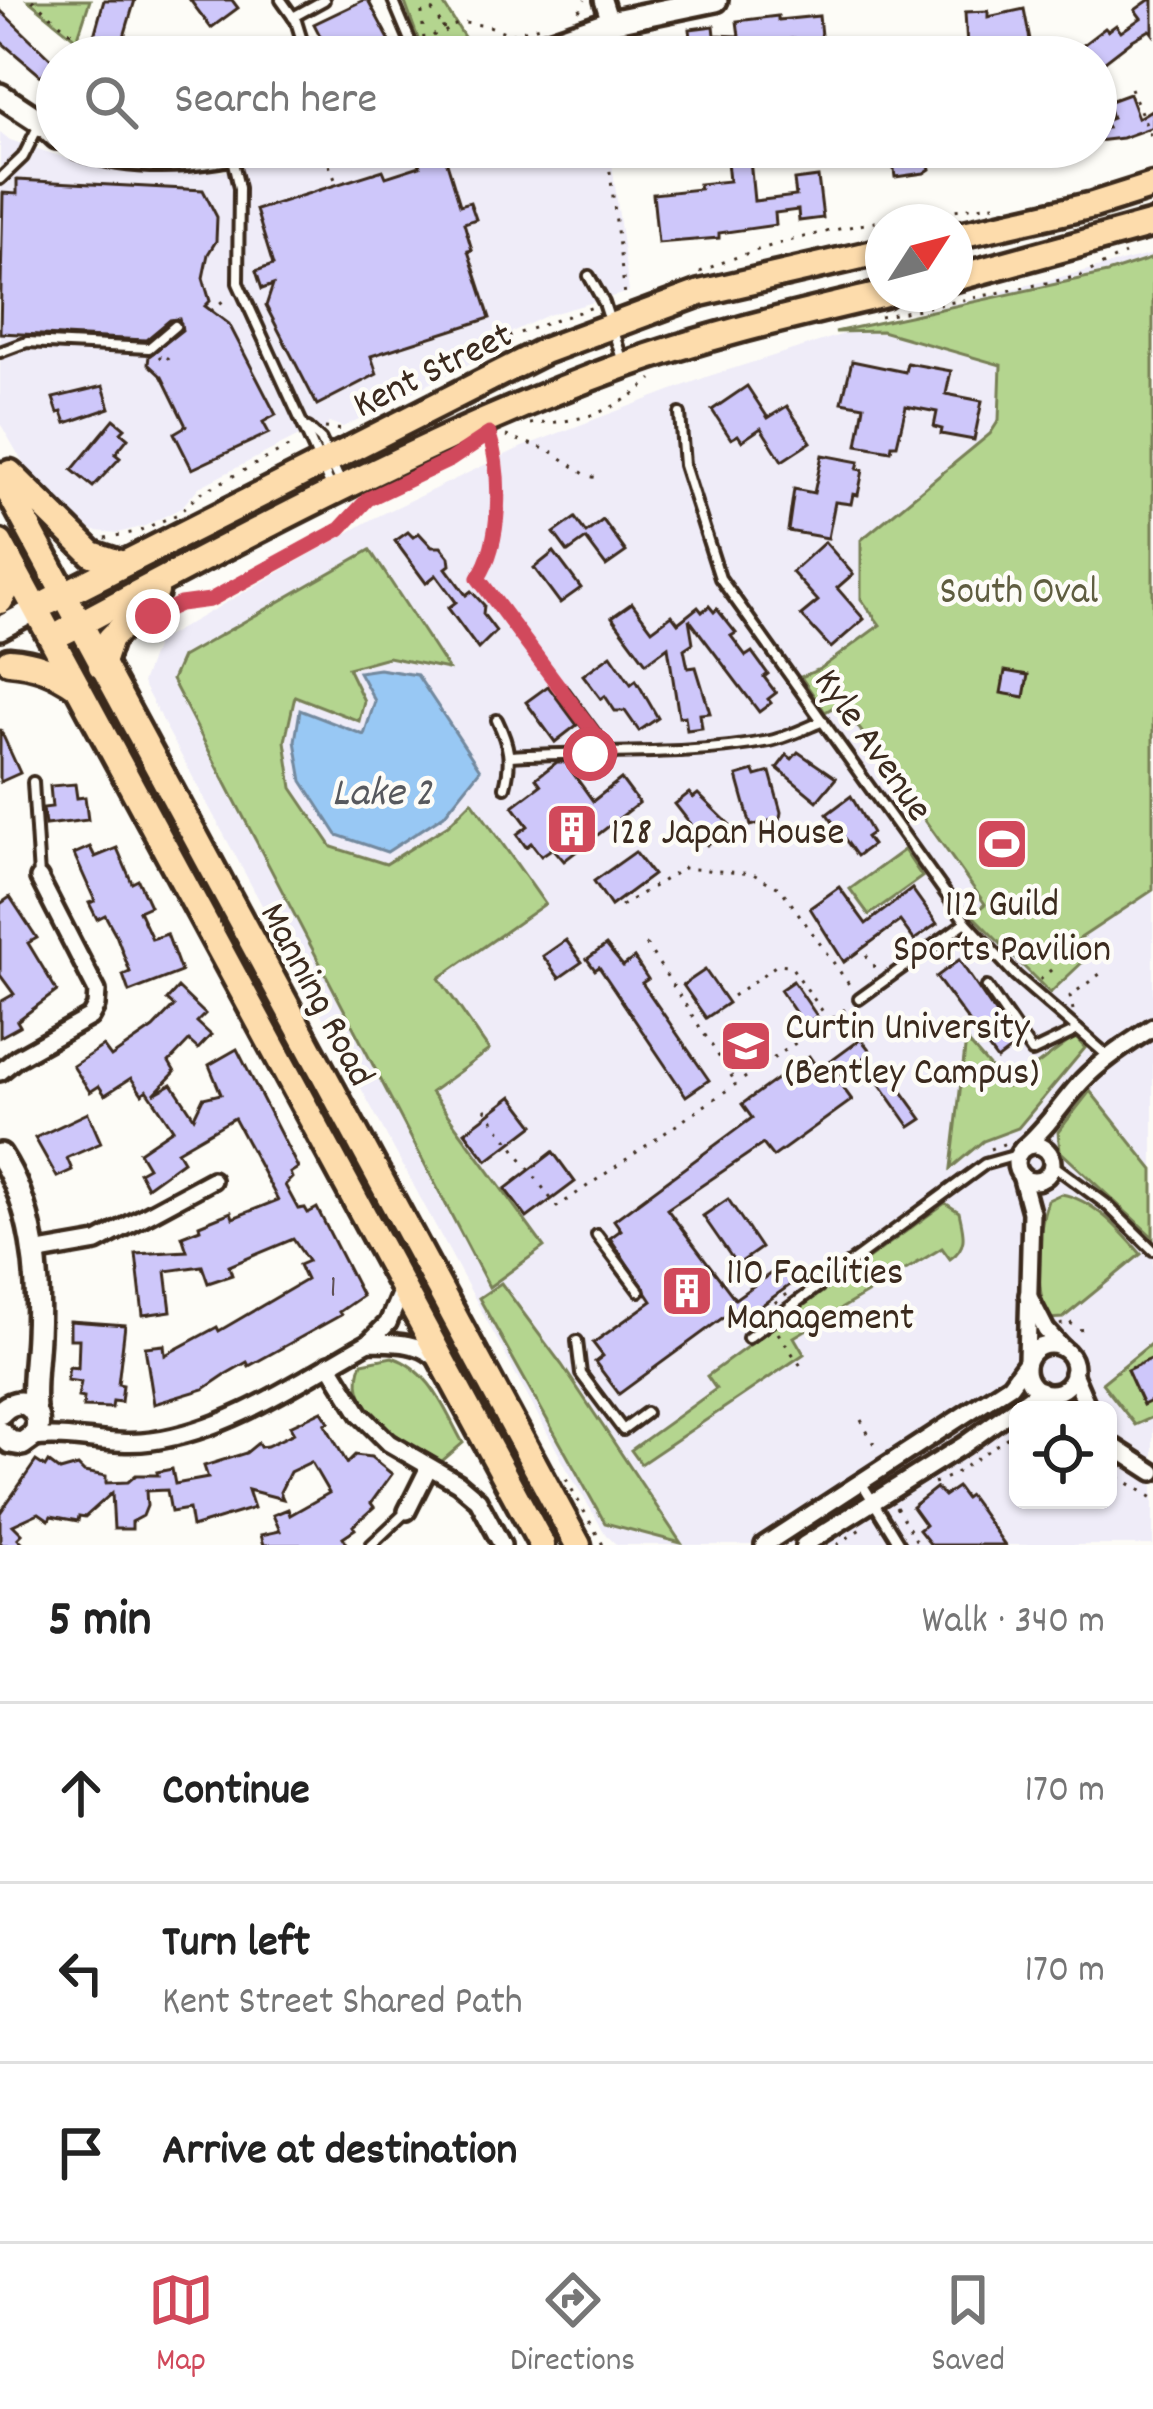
<!DOCTYPE html>
<html lang="en">
<head>
<meta charset="utf-8">
<style>
	body { margin:0; font-family:Dekko,sans-serif; background:#f6f6f6; color:#222 }
	.controls { position:absolute; right:36px; bottom:36px; display:grid; overflow:hidden; border-radius:18px; box-shadow:0 3px 9px #0004 }
	.controls button { width:108px; height:108px; display:grid; place-items:center; padding:0; border:0; border-bottom:3px solid #e0e0e0; background:#fff; color:#222; font:60px sans-serif }
	.compass { position:absolute; left:865px; top:204px; width:108px; height:108px; border-radius:50%; background:#fff; box-shadow:0 3px 9px #0004; rotate:54deg }
	.stop { position:absolute; width:36px; height:36px; margin:-27px; border:9px solid #d1495b; border-radius:50%; background:#fff }
	.stop.end { background:#d1495b; border-color:#fff; box-shadow:0 3px 12px #0008 }
	.list { margin:0; padding:0; list-style:none }
	h2 { display:flex; justify-content:space-between; align-items:center; height:156px; margin:0; padding:0 48px; font-size:51px }
	h2 small { font-size:39px; font-weight:400; color:#767676 }
	.list li { display:grid; grid-template-columns:78px 1fr auto; gap:36px; align-items:center; box-sizing:border-box; height:180px; padding:0 48px; border-top:3px solid #e0e0e0 }
	.list b { display:block; font-size:45px; white-space:nowrap }
	.list p { margin:0; font-size:39px; white-space:nowrap; color:#767676 }
	.list em { font-size:39px; font-style:normal; color:#767676 }
	.icon { flex:none; width:66px; height:66px; fill:none; stroke:currentColor; stroke-width:2; stroke-linecap:round; stroke-linejoin:round }
	.map { position:relative; flex:none; width:1153px; height:1545px; overflow:hidden }
	.search { position:absolute; background:#fff; box-shadow:0 3px 9px #0004; left:36px; right:36px; top:36px; height:132px; display:flex; align-items:center; gap:30px; box-sizing:border-box; padding:0 42px; border-radius:66px; color:#767676; font-size:45px }
	.sheet { height:696px; background:#fff }
	nav { display:flex; justify-content:space-around; align-items:center; box-sizing:border-box; height:168px; border-top:3px solid #e0e0e0; background:#fff; font-size:33px; color:#767676 }
	nav a { display:grid; justify-items:center; gap:6px }
	nav .on { color:#d1495b }
	.map>svg:first-child { display:block }
</style>
</head>
<body>
<div class="map">
<svg width="1153" height="1545" viewBox="0 0 1153 1545">
	<rect width="100%" height="100%" fill="#fdfcf7"/>
	<filter id="ink" filterUnits="userSpaceOnUse"><feTurbulence type="fractalNoise" baseFrequency=".00833" numOctaves="2"/><feDisplacementMap in="SourceGraphic" scale="24" xChannelSelector="R" yChannelSelector="G"/><feConvolveMatrix kernelMatrix="1 2 1 2 8 2 1 2 1" color-interpolation-filters="sRGB"/></filter>
	<g filter="url(#ink)">
		<g fill="#efecf8" fill-rule="evenodd">
			<path d="M0 132 10 140 84 164 199 167 221 172 305 147H610L629 292 548 315 497 339 477 360 343 427 329 422 326 430 299 436 199 487 181 508 145 526 118 533 94 531 68 517 37 487 0 423Z"/>
			<path d="M1153 254V1545H617L606 1535 568 1471 142 683 157 642 372 519 522 447 709 376 892 319ZM1018 1410H1108V1500H1018Z"/>
		</g>
		<g fill="#b4d58f" stroke="#788056" stroke-width="3">
			<path d="M28 0H90L77 40Z"/>
			<path d="M404 0H441L469 45C453 52 434 63 417 53L420 44Z"/>
			<path d="M1153 258V890L1079 939 1088 957 1050 993 972 915 985 904 841 703 825 712 801 677 820 669 880 625 861 599V540L990 434 999 420 1001 365 882 331 835 332 1107 273Z"/>
			<path d="M370 550 448 669 388 657 348 668 364 701 359 721 295 696 285 741 292 788 332 847 386 864 448 825 472 801 545 904 439 978 489 1050 431 1092 544 1247 489 1287 172 680 182 657Z"/>
			<path d="M904 850 922 877 869 915 850 889Z"/>
			<path d="M1075 1037 1085 1048 1018 1128 983 1141 951 1168 966 1040 1007 1087Z"/>
			<path d="M1090 1091 1153 1170V1237L1060 1151 1058 1132Z"/>
			<path d="M1061 1194C1093 1199 1120 1230 1141 1254L1063 1318 1047 1319C1035 1282 1036 1236 1048 1200Z"/>
			<path d="M945 1203 959 1212C963 1231 969 1246 950 1259L942 1248 794 1337 804 1354 641 1464 631 1450 716 1389 707 1376Z"/>
			<path d="M501 1283 562 1365 681 1543 605 1523 479 1298Z"/>
			<path d="M1153 1342V1417L1135 1425 1102 1383Z"/>
			<path d="M392 1357C431 1370 444 1409 463 1443L441 1462C408 1442 341 1411 362 1363Z"/>
		</g>
		<path fill="#98c8f4" stroke="#73899e" stroke-width="3" d="M379 669 417 675 480 770 444 815 387 852 337 835 302 781 295 741 300 710 364 735 375 701 359 672Z"/>
		<g fill="#cec7fa" stroke="#3b2a1e" stroke-width="3">
			<path d="M104 0H135L118 57H88Z"/>
			<path d="M190 0H232L238 8 211 28Z"/>
			<path d="M364 0H368L391 43 364 57H331L314 24Z"/>
			<path d="M1149 0H1153V34L1150 30 1131 41 1096 68V57H1067L1105 28 1108 31 1116 25 1121 32 1141 18 1135 10Z"/>
			<path d="M1024 9 1031 45 1011 49 1010 45 967 47 965 12 988 11V17Z"/>
			<path d="M0 10 54 62 41 76 0 41Z"/>
			<path d="M778 16V20L819 16 823 55 801 57 799 40 793 39 723 46V50L716 51V57H693L690 29 714 26 715 35 739 36 737 21Z"/>
			<path d="M663 39 668 57H616V54Z"/>
			<path d="M1129 94 1138 118 1153 109V127L1122 138 1096 141V129L1107 128 1104 121 1112 118 1107 102Z"/>
			<path d="M837 147H862L864 167 839 169Z"/>
			<path d="M891 147H954L956 161 929 164 930 169 924 173 895 177Z"/>
			<path d="M749 149 754 201 796 196 794 180 818 177 823 218 799 221 798 210 775 213 776 225 719 233V238L658 243 653 194 700 189 699 184 729 181 726 152Z"/>
			<path d="M443 150 460 205 470 202 476 219 464 223 472 250 468 251 490 318 371 356 377 374 317 405 266 306 273 285 262 289 256 271 273 265 256 210 383 170 386 177 420 166 418 157Z"/>
			<path d="M17 180 203 190 217 217 216 241 208 254 203 278 210 301 205 306 229 324 276 415 263 422 269 433 192 469 174 433 186 426 162 377 148 364 149 356 182 330 179 319 170 320 146 340 0 333 3 193 17 194Z"/>
			<path d="M852 361 905 372 907 363 951 371 946 394 982 401 974 440 941 434 942 429 934 427 937 412 906 406 897 445H892L891 451 857 445 864 406 842 402Z"/>
			<path d="M103 386 110 408 66 423 62 412 58 413 53 398Z"/>
			<path d="M747 386 768 418 787 406 811 442 782 461 761 428 742 441 738 435 731 439 712 410Z"/>
			<path d="M114 419 125 428 121 432 128 438 115 454 120 458 93 487 72 470Z"/>
			<path d="M822 455 859 462 857 469 863 470 858 495 853 494 851 504 835 502 828 538 788 531 794 489 814 493Z"/>
			<path d="M575 518 586 533 603 520 626 552 606 566 586 539 568 552 554 533Z"/>
			<path d="M408 532 413 537 419 533 432 547H441L449 557 450 565 446 568 466 595 471 591 484 605 483 614 496 631 478 649 448 608 456 602 436 575 426 583 395 541Z"/>
			<path d="M825 542 853 574 837 588 864 619 831 648 801 615 818 601 792 572Z"/>
			<path d="M554 552 581 588 560 603 534 568Z"/>
			<path d="M632 603 652 630 672 615 678 623 698 607 702 612 709 606 714 612 717 609 736 633 731 636 746 656 752 652 768 674 764 677 776 693 768 699 771 703 759 712 689 619 693 643 684 649 688 668 696 667 710 713 700 714 702 728 687 730 685 716 679 717 668 647 646 663 612 617Z"/>
			<path d="M611 655 631 684 636 680 658 718 639 731 625 711H615L605 696 601 699 583 675Z"/>
			<path d="M1005 671 1028 675 1024 697 1001 693Z"/>
			<path d="M548 686 577 725 555 742 526 702Z"/>
			<path d="M0 729 20 773 0 782Z"/>
			<path d="M798 752 836 778 817 801 777 768 787 755 792 759Z"/>
			<path d="M557 762H565L593 801 621 779 639 803 564 861 553 848 541 856 531 843 526 847 517 834 528 826 513 806 541 785 536 778Z"/>
			<path d="M754 771 756 776 770 772 781 812 780 818 751 826 737 776Z"/>
			<path d="M75 784 77 798 85 797 88 820 45 825 43 808 52 807 50 786Z"/>
			<path d="M689 793 693 798 698 794 731 826 707 845 675 804Z"/>
			<path d="M851 796 872 833 866 837 872 845 857 856 827 814Z"/>
			<path d="M90 847 95 857 117 848 132 883 138 880 150 906 139 911 152 939 167 934 181 972 129 992 123 975 130 972 116 935 105 915 97 919 89 903 95 901 74 854Z"/>
			<path d="M635 852 653 875 611 906 594 881Z"/>
			<path d="M839 887 866 924 912 889 937 924 914 940 900 921 844 962 810 908Z"/>
			<path d="M10 897 37 938 28 943 57 991 17 1021 20 1026 0 1037V1002L14 994 0 975V904Z"/>
			<path d="M566 940 582 962 559 978 543 956Z"/>
			<path d="M606 945 623 966 634 958 648 979 642 983 709 1080 686 1096 599 967 595 970 587 959Z"/>
			<path d="M959 960 1017 1045 997 1060 936 977Z"/>
			<path d="M705 970 728 1003 706 1018 683 985Z"/>
			<path d="M793 981 817 1016 804 1025 780 990Z"/>
			<path d="M178 988 205 1014 197 1022 211 1035 198 1049 189 1041 169 1062 175 1072 154 1094 172 1084 194 1117 203 1098 221 1094 209 1065 237 1049 298 1168 290 1173 292 1178 285 1185 298 1209 305 1208 308 1213 317 1208 362 1296 339 1312 341 1315 249 1366 247 1362 226 1374 204 1389 154 1404 145 1347 164 1345 165 1355 217 1327 219 1331 306 1280 299 1265 308 1261 293 1239 229 1266 232 1275 208 1283 202 1266 166 1271 171 1311 143 1315 136 1254 187 1251 182 1236 200 1229 199 1225 231 1212 233 1218 278 1200 234 1118 177 1151 183 1161 147 1187 139 1172 148 1167 139 1152 173 1129 147 1090 142 1094 131 1078 105 1095 99 1086 90 1092 73 1066 103 1046 111 1057 153 1028 174 1006 167 1000Z"/>
			<path d="M861 1039 871 1052 836 1078 852 1100 773 1157 763 1144 667 1209 735 1299 781 1266 793 1283 744 1318 736 1308 619 1394 595 1362 603 1356 593 1343 652 1301 610 1238 621 1230 614 1220 752 1118 742 1104 809 1056 819 1070Z"/>
			<path d="M888 1072 922 1119 910 1127 877 1080Z"/>
			<path d="M512 1096 534 1125 487 1161 465 1132Z"/>
			<path d="M88 1113 101 1143 67 1158 72 1170 57 1177 35 1138Z"/>
			<path d="M553 1152 575 1182 527 1218 505 1189Z"/>
			<path d="M728 1199 761 1248 737 1265 703 1216Z"/>
			<path d="M70 1321 125 1325 118 1384 123 1385 121 1402 113 1401 112 1408 83 1407 84 1398 78 1397 81 1382 67 1380 69 1367 78 1368 79 1339H70Z"/>
			<path d="M1153 1358V1400L1143 1405 1127 1370Z"/>
			<path d="M322 1411 329 1422 325 1424 347 1463 355 1455 371 1457 392 1474 371 1503 374 1507 353 1526 355 1529 343 1537 348 1545H264L261 1535 280 1531 273 1515 288 1509 290 1515 329 1493 311 1462 290 1472 280 1492 283 1499 248 1490 254 1508 192 1527 189 1509 171 1512 167 1490 146 1491 147 1506 143 1516 132 1522V1529H114L112 1493 85 1517 79 1516 78 1521 51 1516 49 1520 39 1513 13 1525 22 1534 18 1538 25 1545H0V1513L36 1461 45 1467 48 1462 60 1471 78 1466 84 1472 106 1476V1483L128 1482 136 1475H158L157 1472 172 1469 175 1484 208 1478 204 1466 246 1453 258 1443 260 1447 267 1446 294 1433 290 1426Z"/>
			<path d="M957 1487 965 1498 969 1495 1005 1545H931L919 1530 925 1525 912 1507 936 1488 944 1496Z"/>
		</g>
		<g fill="none" stroke-linecap="round" stroke-linejoin="round">
			<g stroke="#3b2a1e" stroke-width="16">
				<g id="service">
					<path d="M281 0 296 21 307 57"/>
					<path d="M393 0 417 57"/>
					<path d="M293 17 324 0"/>
					<path d="M374 147V148"/>
					<path d="M231 154 239 188 238 283 332 489"/>
					<path d="M0 179 23 157 40 123"/>
					<path d="M589 276 604 303 622 359"/>
					<path d="M0 352 27 342 149 348 175 326"/>
					<path d="M680 414 684 465 720 578 966 922 1016 976 1108 1056"/>
					<path d="M308 428 321 440 340 481"/>
					<path d="M564 692 611 756"/>
					<path d="M497 720C509 745 512 760 505 787"/>
					<path d="M510 756C597 750 684 757 770 741 788 737 806 728 823 721"/>
					<path d="M33 782 39 877"/>
					<path d="M987 987 1032 1052 1078 1030"/>
					<path d="M859 999 966 922"/>
					<path d="M1053 1165 1106 1204 1153 1250"/>
					<path d="M597 1235 639 1291"/>
					<path d="M748 1338 985 1164 1017 1155"/>
					<path d="M577 1341 581 1374 623 1430 646 1413"/>
					<path d="M861 1482 900 1545"/>
					<path d="M371 1545 406 1512"/>
				</g>
			</g>
			<g stroke="#3b2a1e" stroke-width="24">
				<g id="minor">
					<path d="M603 0 610 22"/>
					<path d="M0 1072 17 1058 90 1017 96 1006 97 991 39 878"/>
					<circle cx="1034" cy="1163" r="18"/>
					<path d="M1023 1148C1047 1128 1061 1104 1082 1081 1103 1059 1128 1044 1153 1027"/>
					<path d="M1021 1175 1031 1212 1027 1360"/>
					<path d="M34 1253 97 1242 212 1180"/>
					<path d="M1028 1295 1046 1330 1062 1348"/>
					<path d="M369 1342C392 1343 415 1341 434 1356"/>
					<circle cx="1050" cy="1369" r="24"/>
					<path d="M329 1364 360 1414 389 1443 458 1483 478 1500 502 1545"/>
					<path d="M1073 1373 1089 1410"/>
					<path d="M33 1438C73 1433 111 1447 152 1441 230 1430 301 1380 369 1342L388 1323 403 1287"/>
					<path d="M1108 1443 1153 1472"/>
					<path d="M407 1511 429 1467"/>
					<path d="M764 1545 1010 1385 1026 1363"/>
					<path d="M804 1545 964 1445 1040 1390"/>
				</g>
			</g>
			<g stroke="#3b2a1e" stroke-width="30">
				<g id="tertiary">
					<path d="M509 57 610 22 716 0"/>
					<path d="M0 95 41 122 57 137"/>
					<path d="M79 147C137 167 198 162 257 147"/>
					<path d="M0 628 36 609"/>
					<path d="M0 1155C33 1205 40 1276 37 1335 36 1362 32 1380 34 1409"/>
					<path d="M0 1413C19 1392 44 1407 36 1434L22 1444 10 1442 0 1433"/>
				</g>
			</g>
			<g stroke="#3b2a1e" stroke-width="33">
				<g id="primary">
					<path d="M955 236 1093 205 1153 186"/>
					<path d="M955 278 1153 224"/>
					<path d="M10 473 92 554 122 564"/>
					<path d="M0 475 578 1545"/>
					<path d="M0 543 542 1545"/>
					<path d="M0 601 11 582 9 559"/>
					<path d="M49 602 544 351 700 293 883 251"/>
					<path d="M64 632C247 535 428 437 622 366 708 335 797 315 885 294"/>
					<path d="M9 661C36 663 55 671 77 686"/>
					<path d="M101 666 110 639 156 592"/>
				</g>
			</g>
			<g stroke="#3b2a1e" stroke-width="3" stroke-dasharray="3 9" stroke-linecap="butt">
				<path d="M32 0 74 35 68 57"/>
				<path d="M421 0 424 40"/>
				<path d="M425 0 462 55"/>
				<path d="M579 11 585 0"/>
				<path d="M424 44 442 28 465 23 489 26 510 34 543 25"/>
				<path d="M466 57 492 47"/>
				<path d="M1131 88 1153 142"/>
				<path d="M41 99 57 104"/>
				<path d="M607 147 625 296"/>
				<path d="M329 165 337 184"/>
				<path d="M700 272C785 233 901 216 994 205"/>
				<path d="M211 311 224 300"/>
				<path d="M880 317 1080 276 1125 254"/>
				<path d="M159 356 164 362 168 357"/>
				<path d="M482 360 500 340 596 306"/>
				<path d="M530 424C580 422 615 413 652 379"/>
				<path d="M325 428 345 430"/>
				<path d="M506 436 551 451 587 476 599 478"/>
				<path d="M490 438C499 482 502 539 478 578L556 681"/>
				<path d="M433 468 452 459"/>
				<path d="M105 538 136 532 178 514 199 494 296 443"/>
				<path d="M167 609 210 600 330 534 376 495"/>
				<path d="M621 906 684 868 753 874 781 889 853 990"/>
				<path d="M646 944 736 1083"/>
				<path d="M866 955 879 973"/>
				<path d="M1040 980 1052 969"/>
				<path d="M733 996 778 964 790 965 828 1019"/>
				<path d="M1073 1010 1070 996 1100 974"/>
				<path d="M485 1109 557 1207 851 1005"/>
				<path d="M990 1149 1009 1142"/>
				<path d="M745 1323 789 1293"/>
				<path d="M1060 1325 1069 1321 1077 1330 1089 1329"/>
				<path d="M778 1333 801 1366"/>
				<path d="M861 1420 877 1450"/>
				<path d="M1108 1471 1153 1498"/>
				<path d="M566 1479 603 1545"/>
				<path d="M934 1483 953 1475 1018 1430"/>
				<path d="M896 1507 919 1545"/>
				<path d="M837 1545 865 1526"/>
			</g>
			<use href="#service" stroke="#fdfcf7" stroke-width="8"/>
			<use href="#minor" stroke="#fdfcf7" stroke-width="15"/>
			<use href="#tertiary" stroke="#fdfcf7" stroke-width="21"/>
			<use href="#primary" stroke="#fddcac" stroke-width="24"/>
		</g>
	</g>
	<g fill="none" stroke-linecap="round" stroke-linejoin="round" filter="url(#ink)">
		<path stroke="#d1495b" stroke-width="15" d="M153 616 180 604 210 600 340 529 368 499 450 460 489 434C502 474 502 542 478 578L611 756 590 754"/>
	</g>
	<defs>
		<g id="building-square" transform="scale(2.7)"><rect x="-9" y="-9" width="18" height="18" rx="4" fill="#d1495b" stroke="#fdfcf7"/><path d="M-4-6H4V6H1V3H-1V6H-4ZM-2.5-4.3h1.7v1.8h-1.7ZM.8-4.3h1.7v1.8H.8ZM-2.5-1h1.7V.8h-1.7ZM.8-1h1.7V.8H.8Z" fill="#fff"/></g>
		<g id="stadium-square" transform="scale(2.7)"><rect x="-9" y="-9" width="18" height="18" rx="4" fill="#d1495b" stroke="#fdfcf7"/><path d="M0-5a6.5 5 0 1 0 0 10a6.5 5 0 1 0 0-10ZM-3.5-1.8h7v3.6h-7Z" fill="#fff"/></g>
		<g id="university-square" transform="scale(2.7)"><rect x="-9" y="-9" width="18" height="18" rx="4" fill="#d1495b" stroke="#fdfcf7"/><path d="M0-5L7-2L0 1L-7-2ZM-4 1L0 2.5L4 1V4Q0 6-4 4Z" fill="#fff"/></g>
	</defs>
	<g fill-rule="evenodd">
		<use href="#building-square" x="572" y="829"/>
		<use href="#stadium-square" x="1002" y="844"/>
		<use href="#university-square" x="746" y="1046"/>
		<use href="#building-square" x="687" y="1291"/>
	</g>
	<g text-anchor="middle" stroke-width="9" stroke-linejoin="round" paint-order="stroke">
		<g font-size="33" fill="#605155">
			<text x="333" y="1296">1</text>
		</g>
		<g font-size="39" fill="#3b2a1e" stroke="#fdfcf7">
			<text transform="translate(431 367) rotate(-26)" y="14">Kent Street</text>
			<text transform="translate(876 743) rotate(55)" y="14">Kyle Avenue</text>
			<text transform="translate(320 993) rotate(62)" y="14">Manning Road</text>
		</g>
		<g font-size="39" fill="#5f5d40" stroke="#fdfcf7">
			<text x="1019" y="602">South Oval</text>
		</g>
		<g font-size="39" fill="#3b2a1e" stroke="#fdfcf7" text-anchor="start">
			<text x="611" y="843">128 Japan House</text>
			<text x="1002" y="915" text-anchor="middle">112 Guild<tspan x="1002" dy="45">Sports Pavilion</tspan></text>
			<text x="785" y="1038">Curtin University<tspan x="785" dy="45">(Bentley Campus)</tspan></text>
			<text x="726" y="1283">110 Facilities<tspan x="726" dy="45">Management</tspan></text>
		</g>
		<g font-size="42" font-style="italic" fill="#57595e" stroke="#fdfcf7">
			<text x="382" y="804">Lake 2</text>
		</g>
	</g>
</svg>
<div class="controls">
<button><svg class="icon" aria-label="locate" viewBox="0 0 24 24"><circle cx="12" cy="12" r="6"/><path d="M12 2v4M12 18v4M2 12h4M18 12h4"/></svg></button>
</div>
<svg class="compass" viewBox="-18 -18 36 36"><path d="M0-13l5 13h-10z" fill="#e53935"/><path d="M0 13l5-13h-10z" fill="#767676"/></svg>
<div class="stop" style="left:590px;top:754px"></div>
<div class="stop end" style="left:153px;top:616px"></div>
<div class="search"><svg class="icon" aria-label="search" viewBox="0 0 24 24"><circle cx="10" cy="10" r="6"/><path d="M15 15l6 6"/></svg>Search here</div>
</div>
<section class="sheet">
<h2>5 min<small>Walk · 340 m</small></h2>
<ul class="list">
<li><svg class="icon" aria-label="ahead" viewBox="0 0 24 24"><path d="M12 20V5M6 11l6-6 6 6"/></svg><div><b>Continue</b></div><em>170 m</em></li>
<li><svg class="icon" aria-label="left" viewBox="0 0 24 24"><path d="M17 20v-9H6M10 6l-5 5 5 5"/></svg><div><b>Turn left</b><p>Kent Street Shared Path</p></div><em>170 m</em></li>
<li><svg class="icon" aria-label="arrive" viewBox="0 0 24 24"><path d="M6 21V4h12l-3 4 3 4H6"/></svg><div><b>Arrive at destination</b></div></li>
</ul>
</section>
<nav>
<a class="on"><svg class="icon" aria-label="map" viewBox="0 0 24 24"><path d="M3 6l6-2 6 2 6-2v14l-6 2-6-2-6 2zM9 4v14M15 6v14"/></svg>Map</a>
<a><svg class="icon" aria-label="directions" viewBox="0 0 24 24"><path d="M12 3l9 9-9 9-9-9zM9 14v-3h6M13 9l2 2-2 2"/></svg>Directions</a>
<a><svg class="icon" aria-label="saved" viewBox="0 0 24 24"><path d="M7 4h10v16l-5-4-5 4z"/></svg>Saved</a>
</nav>
</body>
</html>
